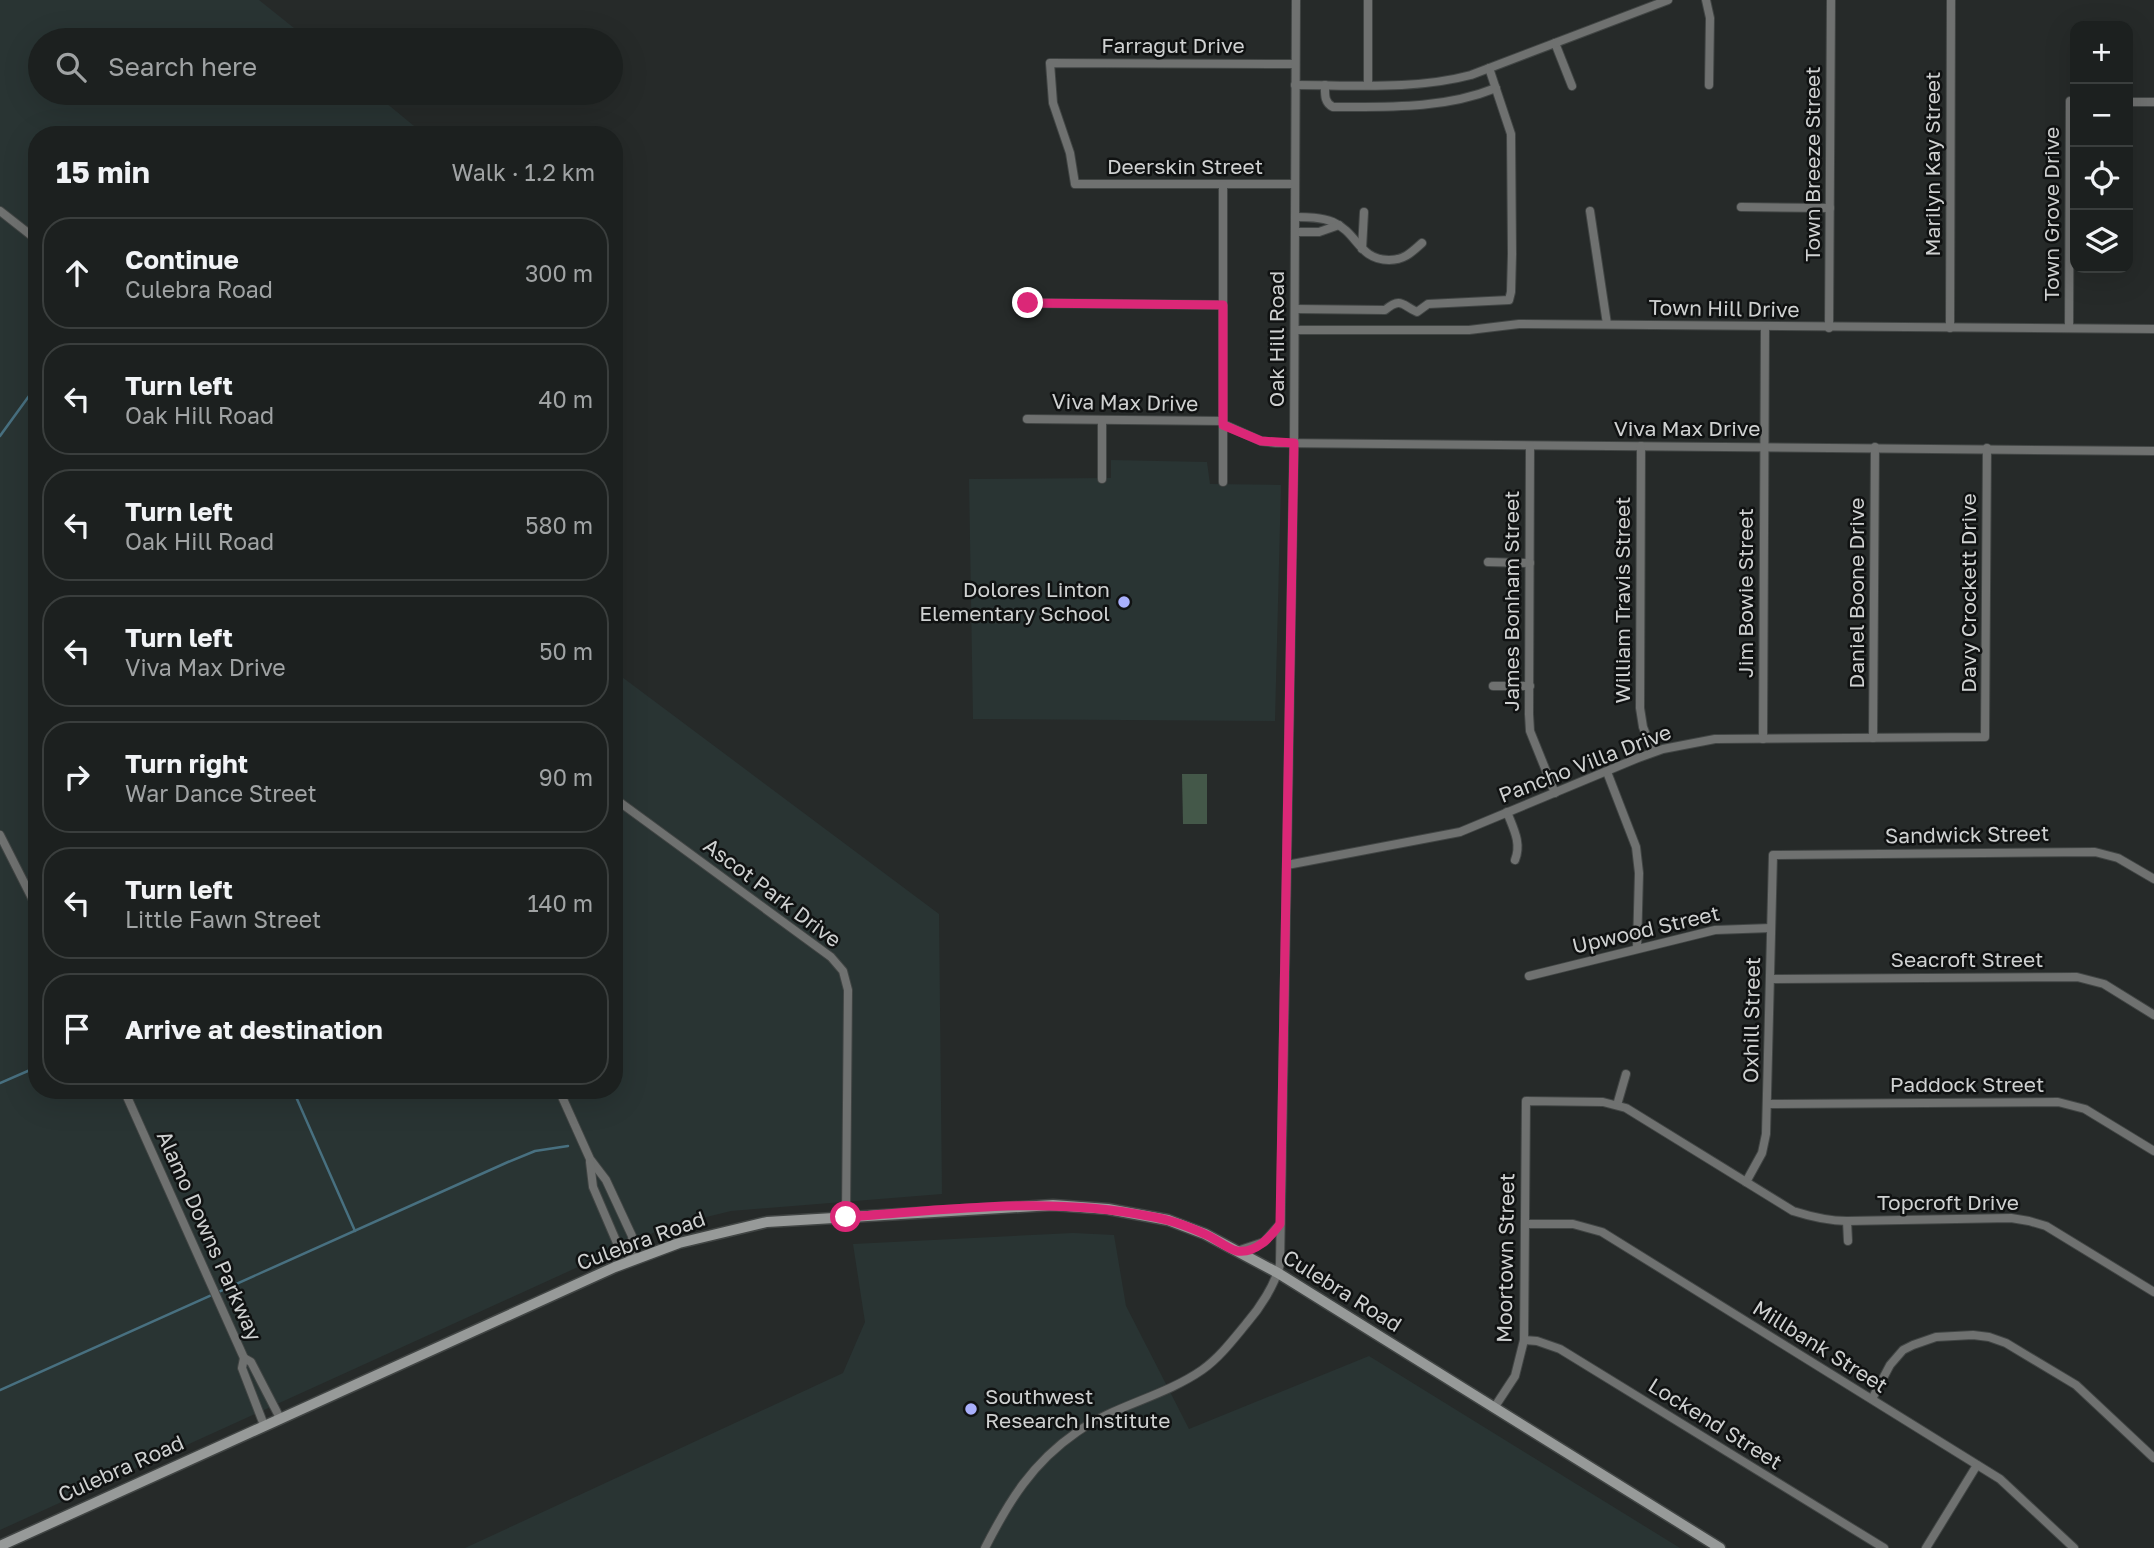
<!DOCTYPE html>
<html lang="en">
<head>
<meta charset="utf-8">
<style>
	body { margin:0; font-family:"Golos Text",sans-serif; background:#252828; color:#f1f3f6 }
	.controls { position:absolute; right:21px; top:21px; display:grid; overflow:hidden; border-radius:14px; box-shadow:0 7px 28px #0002 }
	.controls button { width:63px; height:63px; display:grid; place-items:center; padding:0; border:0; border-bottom:2px solid #3a3e3d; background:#1c201f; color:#f1f3f6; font:35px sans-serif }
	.stop { position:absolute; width:21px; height:21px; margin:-16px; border:5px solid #db2777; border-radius:50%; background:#fff }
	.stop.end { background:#db2777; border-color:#fff; box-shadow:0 2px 7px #0008 }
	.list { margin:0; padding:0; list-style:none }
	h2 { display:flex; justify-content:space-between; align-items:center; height:91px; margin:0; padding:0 28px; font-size:30px }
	h2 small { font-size:23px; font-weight:400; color:#a0a3a4 }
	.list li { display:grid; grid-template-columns:46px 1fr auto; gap:21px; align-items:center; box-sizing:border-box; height:112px; margin:0 14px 14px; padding:0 14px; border:2px solid #3a3e3d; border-radius:28px }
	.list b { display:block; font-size:26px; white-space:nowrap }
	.list p { margin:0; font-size:23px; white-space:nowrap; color:#a0a3a4 }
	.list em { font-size:23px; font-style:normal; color:#a0a3a4 }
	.icon { flex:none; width:38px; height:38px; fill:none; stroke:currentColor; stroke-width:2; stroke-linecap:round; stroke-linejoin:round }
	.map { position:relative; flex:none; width:2154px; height:1548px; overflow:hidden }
	.search { position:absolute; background:#1c201f; box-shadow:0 7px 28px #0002; left:28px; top:28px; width:595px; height:77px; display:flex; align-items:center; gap:18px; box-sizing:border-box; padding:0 24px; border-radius:38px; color:#a0a3a4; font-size:26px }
	.panel { position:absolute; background:#1c201f; box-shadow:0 7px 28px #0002; left:28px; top:126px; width:595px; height:973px; border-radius:28px }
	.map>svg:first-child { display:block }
</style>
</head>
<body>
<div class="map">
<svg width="2154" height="1548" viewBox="0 0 2154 1548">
	<rect width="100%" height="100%" fill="#262a29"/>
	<g fill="#293433">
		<path d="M0 0H259L309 40H40V93H374L425 135H37V1090H614V671L939 914 942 1194 731 1211 666 1227 0 1530Z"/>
		<path d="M1111 460 1207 462 1210 484 1281 485 1275 721 973 719 969 479 1111 478Z"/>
		<path d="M1073 1233 1114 1235 1126 1306 1189 1429 1369 1356 1680 1548H465L843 1373 865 1322 853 1244Z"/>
	</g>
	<path fill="#445849" d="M1182 774H1207V824H1183Z"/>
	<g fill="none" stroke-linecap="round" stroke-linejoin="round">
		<g stroke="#487080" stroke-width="2.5">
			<path d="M0 436 37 385"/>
			<path d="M0 1083 37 1067"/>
			<path d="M293 1090 355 1231"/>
			<path d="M0 1390 508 1162 535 1151 568 1146"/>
		</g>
		<g stroke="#414544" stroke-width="10">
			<g id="minor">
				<path d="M1706 0 1710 18 1709 85"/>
				<path d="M1555 43 1572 86"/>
				<path d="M1295 85C1354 85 1415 90 1471 75L1668 0"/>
				<path d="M1325 85C1325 94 1324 103 1333 107 1389 107 1444 109 1496 88"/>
				<path d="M1368 85V0"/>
				<path d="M2128 102H2154"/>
				<path d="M1295 184H1075L1070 153 1053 103 1050 63 1295 64"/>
				<path d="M1741 207 1830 208"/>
				<path d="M0 211 37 240"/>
				<path d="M1590 211 1607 324"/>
				<path d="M1295 217C1307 217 1321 217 1333 222 1358 233 1359 260 1389 260 1404 260 1411 253 1422 243"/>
				<path d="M1295 232H1319L1339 225"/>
				<path d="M1362 249 1364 212"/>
				<path d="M1028 303 1223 305"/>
				<path d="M1295 309 1385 310C1401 297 1402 305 1417 312L1428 304 1509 300 1511 292 1512 254 1511 134 1489 68"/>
				<path d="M1829 328 1831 0"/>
				<path d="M1950 328 1951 0"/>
				<path d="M2069 328 2070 101H2075"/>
				<path d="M1295 330H1469L1519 324 2154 329"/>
				<path d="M1027 419 1223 421"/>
				<path d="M1102 420V479"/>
				<path d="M1223 424 1261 441 1276 443 2154 451"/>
				<path d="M1530 446 1529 714 1530 731 1555 793"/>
				<path d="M1641 446 1640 708 1643 727 1653 752"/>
				<path d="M1223 482V185"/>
				<path d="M1488 562 1530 563"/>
				<path d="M1493 686H1530"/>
				<path d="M1873 738 1875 447"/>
				<path d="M1763 739 1765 327"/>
				<path d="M1607 772 1636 847 1639 873 1637 948"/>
				<path d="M614 798 831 957 843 971 848 990 846 1217"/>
				<path d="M1507 812C1513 828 1522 843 1515 860"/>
				<path d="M0 835 37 908"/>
				<path d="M1287 865 1460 832 1638 758 1663 749 1715 739 1985 737 1987 448"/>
				<path d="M1529 976 1715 930 1771 928"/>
				<path d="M1771 979 2077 977 2104 984 2154 1015"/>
				<path d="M124 1090 244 1358 251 1362 280 1418"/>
				<path d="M559 1090 590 1159 606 1180 632 1236 634 1260"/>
				<path d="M1768 1104 2058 1102 2085 1109 2154 1151"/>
				<path d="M1617 1105 1626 1074"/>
				<path d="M590 1162 593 1187 617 1243 634 1260"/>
				<path d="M1746 1182 1762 1153 1766 1134 1773 855 2095 852 2118 858 2154 879"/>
				<path d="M1847 1221 1848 1241"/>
				<path d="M1525 1224H1573L1602 1232 2000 1479 2074 1548"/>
				<path d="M1237 1251 1264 1242 1280 1224"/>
				<path d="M1524 1340 1537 1341 1560 1349 1884 1548"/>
				<path d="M244 1358 242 1368 264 1425"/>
				<path d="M1872 1399 1890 1365 1903 1350 1913 1345 1936 1337 1973 1335 1989 1337 2006 1343 2076 1385 2154 1458"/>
				<path d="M1494 1408 1515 1376 1524 1340 1526 1101 1603 1102 1626 1108 1793 1211C1812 1217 1828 1221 1847 1221L2011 1218 2029 1221 2046 1226 2154 1292"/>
				<path d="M985 1548C1009 1501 1032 1463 1077 1432 1115 1405 1163 1397 1202 1370 1219 1358 1232 1341 1246 1324 1260 1308 1275 1285 1280 1264L1294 443 1296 0"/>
				<path d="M1926 1548 1977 1465"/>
			</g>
		</g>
		<g stroke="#414544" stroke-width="13">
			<path id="secondary" d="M0 1546 615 1267 679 1243 767 1222 1053 1205 1108 1209 1168 1220 1205 1234 1278 1273 1720 1548"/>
		</g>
		<use href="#minor" stroke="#6f7170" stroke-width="8"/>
		<use href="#secondary" stroke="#979a99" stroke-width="10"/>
	</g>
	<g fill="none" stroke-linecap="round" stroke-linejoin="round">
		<path stroke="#db2777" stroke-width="9" d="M846 1217C947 1210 1048 1196 1148 1216 1169 1219 1190 1227 1209 1236 1217 1240 1228 1249 1237 1251 1255 1254 1271 1237 1280 1224L1294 443 1261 441 1223 425V305L1028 303"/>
	</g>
	<g fill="#a9b0fc" stroke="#101212" stroke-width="2.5">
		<circle cx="1124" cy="602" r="7"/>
		<circle cx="971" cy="1409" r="7"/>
	</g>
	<g text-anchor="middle" stroke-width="5" stroke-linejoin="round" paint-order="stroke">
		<g font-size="21" fill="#cfd1d1" stroke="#101212">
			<text x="1173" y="53">Farragut Drive</text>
			<text transform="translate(1813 164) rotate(-90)" y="7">Town Breeze Street</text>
			<text transform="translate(1933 164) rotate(-90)" y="7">Marilyn Kay Street</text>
			<text x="1185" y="174">Deerskin Street</text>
			<text transform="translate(2052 214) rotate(-90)" y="7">Town Grove Drive</text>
			<text transform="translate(1724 309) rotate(1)" y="7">Town Hill Drive</text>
			<text transform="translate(1277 339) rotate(-90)" y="7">Oak Hill Road</text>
			<text transform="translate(1125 403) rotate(1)" y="7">Viva Max Drive</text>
			<text x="1687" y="436">Viva Max Drive</text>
			<text transform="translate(1746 593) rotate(-90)" y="7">Jim Bowie Street</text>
			<text transform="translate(1857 593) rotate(-90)" y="7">Daniel Boone Drive</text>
			<text transform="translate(1969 593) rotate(-90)" y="7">Davy Crockett Drive</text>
			<text transform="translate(1623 600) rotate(-90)" y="7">William Travis Street</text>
			<text transform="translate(1512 601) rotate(-90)" y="7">James Bonham Street</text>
			<text transform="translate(1585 764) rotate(-21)" y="7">Pancho Villa Drive</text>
			<text transform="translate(1967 835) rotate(-1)" y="7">Sandwick Street</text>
			<text transform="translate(772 893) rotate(37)" y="7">Ascot Park Drive</text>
			<text transform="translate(1646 930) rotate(-13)" y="7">Upwood Street</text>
			<text x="1967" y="967">Seacroft Street</text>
			<text transform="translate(1752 1020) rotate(-89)" y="7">Oxhill Street</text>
			<text x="1967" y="1092">Paddock Street</text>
			<text x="1948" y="1210">Topcroft Drive</text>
			<text transform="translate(209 1236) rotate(66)" y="7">Alamo Downs Parkway</text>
			<text transform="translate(641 1241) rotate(-20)" y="7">Culebra Road</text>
			<text transform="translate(1506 1258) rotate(-89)" y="7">Moortown Street</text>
			<text transform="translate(1342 1291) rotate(32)" y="7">Culebra Road</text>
			<text transform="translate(1820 1347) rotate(32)" y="7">Millbank Street</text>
			<text transform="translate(1715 1424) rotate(32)" y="7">Lockend Street</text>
			<text transform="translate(121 1469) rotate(-24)" y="7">Culebra Road</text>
		</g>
		<g font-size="21" fill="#cfd1d1" stroke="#101212" text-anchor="end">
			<text x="1110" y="597">Dolores Linton<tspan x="1110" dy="24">Elementary School</tspan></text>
			<text x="985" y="1404" text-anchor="start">Southwest<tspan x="985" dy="24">Research Institute</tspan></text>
		</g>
	</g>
</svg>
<div class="controls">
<button>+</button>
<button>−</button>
<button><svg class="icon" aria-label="locate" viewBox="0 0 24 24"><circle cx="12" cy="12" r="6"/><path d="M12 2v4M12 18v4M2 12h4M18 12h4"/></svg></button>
<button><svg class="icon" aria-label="layers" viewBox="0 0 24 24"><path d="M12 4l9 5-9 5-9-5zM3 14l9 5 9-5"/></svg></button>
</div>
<div class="stop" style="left:846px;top:1217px"></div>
<div class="stop end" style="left:1028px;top:303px"></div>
<div class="search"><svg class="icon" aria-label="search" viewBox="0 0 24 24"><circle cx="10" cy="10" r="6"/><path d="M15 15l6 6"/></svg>Search here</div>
<section class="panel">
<h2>15 min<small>Walk · 1.2 km</small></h2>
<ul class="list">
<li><svg class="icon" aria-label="ahead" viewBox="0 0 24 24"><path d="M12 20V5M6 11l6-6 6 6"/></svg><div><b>Continue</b><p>Culebra Road</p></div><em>300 m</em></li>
<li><svg class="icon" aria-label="left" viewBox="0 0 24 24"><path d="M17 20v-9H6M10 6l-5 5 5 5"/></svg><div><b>Turn left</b><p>Oak Hill Road</p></div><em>40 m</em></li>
<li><svg class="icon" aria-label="left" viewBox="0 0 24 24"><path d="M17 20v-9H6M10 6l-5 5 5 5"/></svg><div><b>Turn left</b><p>Oak Hill Road</p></div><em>580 m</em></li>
<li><svg class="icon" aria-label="left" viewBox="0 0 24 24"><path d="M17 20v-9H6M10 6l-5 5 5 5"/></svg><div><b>Turn left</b><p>Viva Max Drive</p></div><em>50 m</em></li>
<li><svg class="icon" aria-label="right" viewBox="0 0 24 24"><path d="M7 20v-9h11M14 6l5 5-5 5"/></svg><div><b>Turn right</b><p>War Dance Street</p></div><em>90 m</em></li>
<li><svg class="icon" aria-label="left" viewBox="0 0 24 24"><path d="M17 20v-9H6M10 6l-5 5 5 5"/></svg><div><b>Turn left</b><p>Little Fawn Street</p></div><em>140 m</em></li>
<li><svg class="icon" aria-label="arrive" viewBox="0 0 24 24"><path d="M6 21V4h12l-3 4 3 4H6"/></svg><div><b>Arrive at destination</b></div></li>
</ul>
</section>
</div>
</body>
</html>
